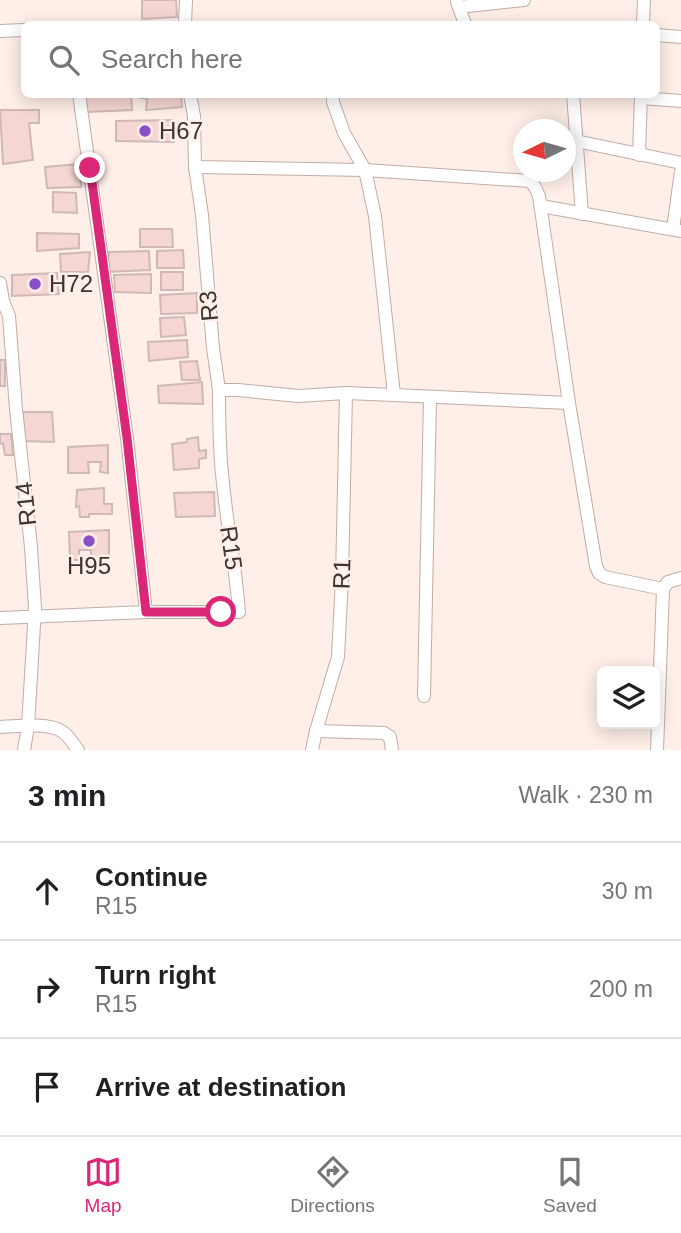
<!DOCTYPE html>
<html lang="en">
<head>
<meta charset="utf-8">
<style>
	body { margin:0; font-family:Arial,sans-serif; background:#f6f6f6; color:#202124 }
	.controls { position:absolute; right:21px; bottom:21px; display:grid; overflow:hidden; border-radius:10px; box-shadow:0 4px 18px #0003 }
	.controls button { width:63px; height:63px; display:grid; place-items:center; padding:0; border:0; border-bottom:2px solid #e0e0e0; background:#fff; color:#202124; font:35px sans-serif }
	.compass { position:absolute; left:513px; top:119px; width:63px; height:63px; border-radius:50%; background:#fff; box-shadow:0 4px 18px #0003; rotate:265deg }
	.stop { position:absolute; width:21px; height:21px; margin:-16px; border:5px solid #db2777; border-radius:50%; background:#fff }
	.stop.end { background:#db2777; border-color:#fff; box-shadow:0 2px 7px #0008 }
	.list { margin:0; padding:0; list-style:none }
	h2 { display:flex; justify-content:space-between; align-items:center; height:91px; margin:0; padding:0 28px; font-size:30px }
	h2 small { font-size:23px; font-weight:400; color:#757577 }
	.list li { display:grid; grid-template-columns:46px 1fr auto; gap:21px; align-items:center; box-sizing:border-box; height:98px; padding:0 28px; border-top:2px solid #e0e0e0 }
	.list b { display:block; font-size:26px; white-space:nowrap }
	.list p { margin:0; font-size:23px; white-space:nowrap; color:#757577 }
	.list em { font-size:23px; font-style:normal; color:#757577 }
	.icon { flex:none; width:38px; height:38px; fill:none; stroke:currentColor; stroke-width:2; stroke-linecap:round; stroke-linejoin:round }
	.map { position:relative; flex:none; width:681px; height:750px; overflow:hidden }
	.search { position:absolute; background:#fff; box-shadow:0 4px 18px #0003; left:21px; right:21px; top:21px; height:77px; display:flex; align-items:center; gap:18px; box-sizing:border-box; padding:0 24px; border-radius:10px; color:#757577; font-size:26px }
	.sheet { height:385px; background:#fff }
	nav { display:flex; justify-content:space-around; align-items:center; box-sizing:border-box; height:98px; border-top:2px solid #e0e0e0; background:#fff; font-size:19px; color:#757577 }
	nav a { display:grid; justify-items:center; gap:4px }
	nav .on { color:#db2777 }
	.map>svg:first-child { display:block }
</style>
</head>
<body>
<div class="map">
<svg width="681" height="750" viewBox="0 0 681 750">
	<rect width="100%" height="100%" fill="#ffefe8"/>
	<g fill="#f6d6d3" stroke="#ceb9b7" stroke-width="2">
		<path d="M142 0H176L177 17 142 19Z"/>
		<path d="M85 94H131L132 110 87 112Z"/>
		<path d="M138 94H181L182 107 146 110 147 99 137 97Z"/>
		<path d="M0 110H39V123H29L33 160 3 164Z"/>
		<path d="M173 120 174 142 116 141V121Z"/>
		<path d="M80 164 81 187 47 188 45 167Z"/>
		<path d="M53 192 76 193 77 213 53 212Z"/>
		<path d="M140 229H172L173 247H140Z"/>
		<path d="M37 233 79 234V248L37 251Z"/>
		<path d="M183 250 184 268H157V251Z"/>
		<path d="M149 251 150 270 107 272 109 252Z"/>
		<path d="M90 252 88 272H61L60 254Z"/>
		<rect x="161" y="272" width="22" height="18"/>
		<path d="M57 273 59 294 12 296V275Z"/>
		<path d="M151 274V293L115 292 114 275Z"/>
		<path d="M197 293V313L161 314 160 295Z"/>
		<path d="M184 317 186 335 161 337 160 318Z"/>
		<path d="M187 340 188 357 149 361 148 342Z"/>
		<rect x="0" y="360" width="5" height="26"/>
		<path d="M197 361 200 380H182L180 362Z"/>
		<path d="M202 382 203 404 159 403 158 386Z"/>
		<path d="M23 412H52L54 442 24 441Z"/>
		<path d="M0 434H11L13 455H5L3 443 0 444Z"/>
		<path d="M198 437 199 451 206 450V458L199 459V468L174 470 172 444 187 442V439Z"/>
		<path d="M108 445V473L100 472 101 462H88L89 473H68V447Z"/>
		<path d="M104 488V504H112V514H89V517H80L79 506 76 507 77 490Z"/>
		<path d="M214 492 215 516 176 517 174 493Z"/>
		<path d="M109 530V560L91 559V550H79V560H70L69 532Z"/>
	</g>
	<g fill="none" stroke-linecap="round" stroke-linejoin="round">
		<g stroke="#bfada5" stroke-width="14">
			<g id="street">
				<path d="M457 2 465 24"/>
				<path d="M459 7 524 0"/>
				<path d="M185 24 186 0"/>
				<path d="M643 24 644 0"/>
				<path d="M0 31 24 30"/>
				<path d="M656 35 681 37"/>
				<path d="M190 94 194 116 195 167 202 215 213 348 219 390H238L298 396 346 393 394 395 375 216 365 170 344 133 333 102V94"/>
				<path d="M573 94 582 214"/>
				<path d="M641 98 681 101"/>
				<path d="M576 141 681 163"/>
				<path d="M639 155 641 94"/>
				<path d="M195 167 365 170 530 181 535 187 539 196 569 403 596 566 599 573 605 577 663 589"/>
				<path d="M541 206 681 231"/>
				<path d="M673 229 681 171"/>
				<path d="M0 283 3 301 9 316 16 409 31 547 35 608 28 726 24 750"/>
				<path d="M394 395 569 403"/>
				<path d="M146 612H239C236 569 227 526 223 483 219 452 219 421 219 390"/>
				<path d="M0 618 146 612 127 438 79 94"/>
				<path d="M424 696 430 397"/>
				<path d="M0 727C16 726 50 722 63 732 69 736 73 744 78 750"/>
				<path d="M316 731 384 733 390 737 392 750"/>
				<path d="M312 750 316 731 338 657 342 578 346 393"/>
				<path d="M657 750 663 589 668 582 681 578"/>
			</g>
		</g>
		<use href="#street" stroke="#fff" stroke-width="12"/>
	</g>
	<g fill="none" stroke-linecap="round" stroke-linejoin="round">
		<path stroke="#db2777" stroke-width="9" d="M90 168 127 438 146 612H221"/>
	</g>
	<g fill="#8850c8" stroke="#ffefe8" stroke-width="2.5">
		<circle cx="145" cy="131" r="7"/>
		<circle cx="35" cy="284" r="7"/>
		<circle cx="89" cy="541" r="7"/>
	</g>
	<g text-anchor="middle" stroke-width="5" stroke-linejoin="round" paint-order="stroke">
		<g font-size="24" fill="#3c3431" stroke="#ffefe8" text-anchor="start">
			<text x="159" y="139">H67</text>
			<text x="49" y="292">H72</text>
			<text x="89" y="574" text-anchor="middle">H95</text>
		</g>
		<g font-size="24" fill="#3c3431" stroke="#ffefe8">
			<text transform="translate(209 306) rotate(-95)" y="8">R3</text>
			<text transform="translate(26 504) rotate(-96)" y="8">R14</text>
			<text transform="translate(231 548) rotate(82)" y="8">R15</text>
			<text transform="translate(342 574) rotate(-88)" y="8">R1</text>
		</g>
	</g>
</svg>
<div class="controls">
<button><svg class="icon" aria-label="layers" viewBox="0 0 24 24"><path d="M12 4l9 5-9 5-9-5zM3 14l9 5 9-5"/></svg></button>
</div>
<svg class="compass" viewBox="-18 -18 36 36"><path d="M0-13l5 13h-10z" fill="#e53935"/><path d="M0 13l5-13h-10z" fill="#757577"/></svg>
<div class="stop" style="left:221px;top:612px"></div>
<div class="stop end" style="left:90px;top:168px"></div>
<div class="search"><svg class="icon" aria-label="search" viewBox="0 0 24 24"><circle cx="10" cy="10" r="6"/><path d="M15 15l6 6"/></svg>Search here</div>
</div>
<section class="sheet">
<h2>3 min<small>Walk · 230 m</small></h2>
<ul class="list">
<li><svg class="icon" aria-label="ahead" viewBox="0 0 24 24"><path d="M12 20V5M6 11l6-6 6 6"/></svg><div><b>Continue</b><p>R15</p></div><em>30 m</em></li>
<li><svg class="icon" aria-label="right" viewBox="0 0 24 24"><path d="M7 20v-9h11M14 6l5 5-5 5"/></svg><div><b>Turn right</b><p>R15</p></div><em>200 m</em></li>
<li><svg class="icon" aria-label="arrive" viewBox="0 0 24 24"><path d="M6 21V4h12l-3 4 3 4H6"/></svg><div><b>Arrive at destination</b></div></li>
</ul>
</section>
<nav>
<a class="on"><svg class="icon" aria-label="map" viewBox="0 0 24 24"><path d="M3 6l6-2 6 2 6-2v14l-6 2-6-2-6 2zM9 4v14M15 6v14"/></svg>Map</a>
<a><svg class="icon" aria-label="directions" viewBox="0 0 24 24"><path d="M12 3l9 9-9 9-9-9zM9 14v-3h6M13 9l2 2-2 2"/></svg>Directions</a>
<a><svg class="icon" aria-label="saved" viewBox="0 0 24 24"><path d="M7 4h10v16l-5-4-5 4z"/></svg>Saved</a>
</nav>
</body>
</html>
